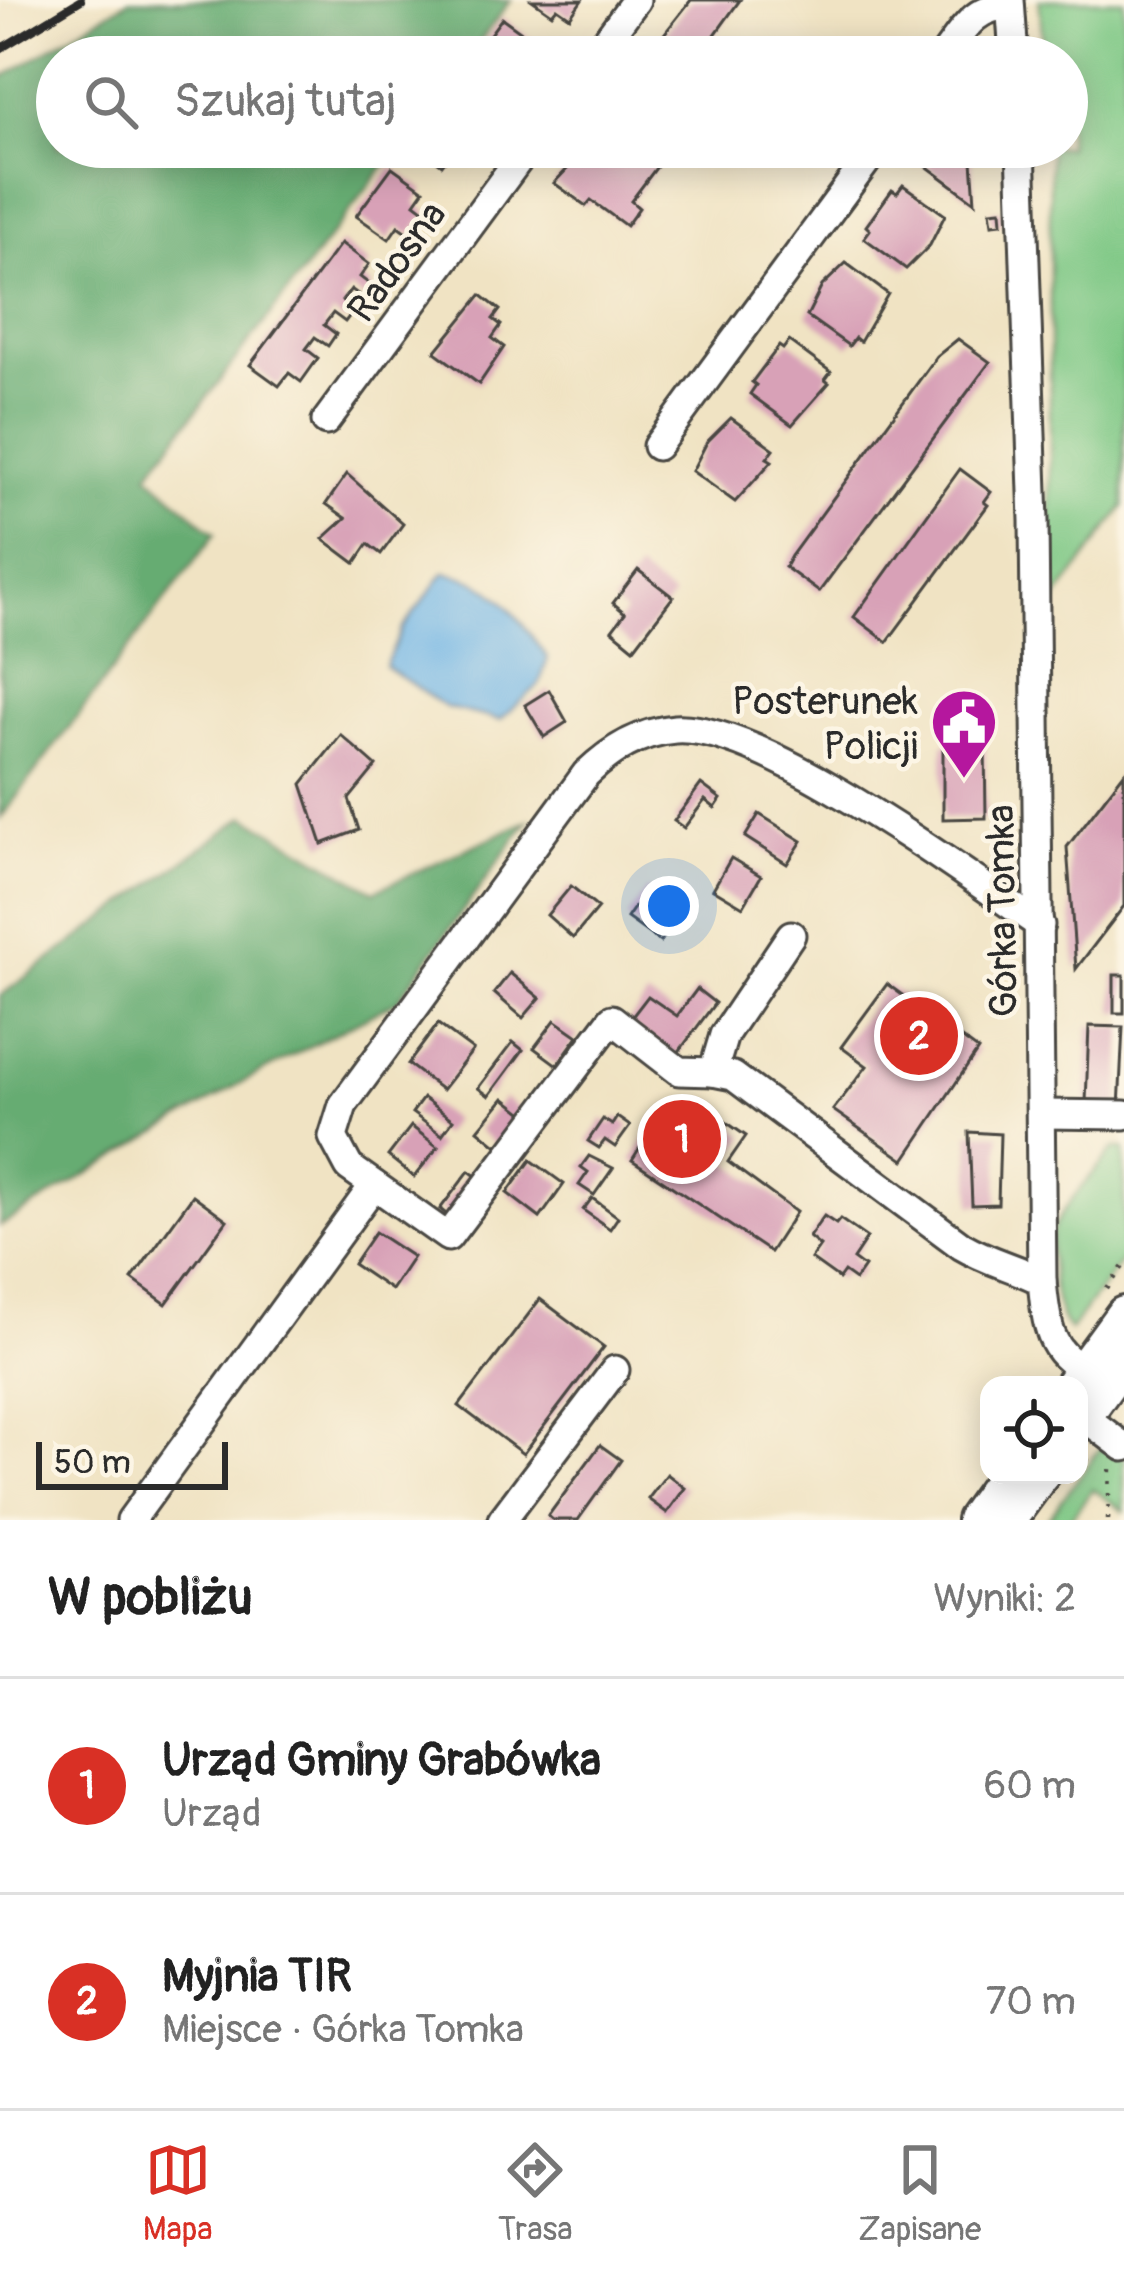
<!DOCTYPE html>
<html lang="pl">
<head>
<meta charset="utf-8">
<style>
	body { margin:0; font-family:Pangolin,sans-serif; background:#f6f6f6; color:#222 }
	.controls { position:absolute; right:36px; bottom:36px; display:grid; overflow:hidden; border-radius:24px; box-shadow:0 6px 30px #0003 }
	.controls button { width:108px; height:108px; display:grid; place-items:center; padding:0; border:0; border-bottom:3px solid #e0e0e0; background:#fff; color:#222; font:60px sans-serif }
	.scale { position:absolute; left:36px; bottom:30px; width:192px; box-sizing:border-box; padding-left:12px; border:6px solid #2b2b2b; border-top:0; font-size:33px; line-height:42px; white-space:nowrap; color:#2b2b2b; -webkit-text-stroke:9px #fcf5e5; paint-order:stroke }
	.you { position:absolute; left:669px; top:906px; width:42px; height:42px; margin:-30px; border:9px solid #fff; border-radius:50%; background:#1a73e8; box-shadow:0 0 0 18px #1a73e833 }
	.badge { display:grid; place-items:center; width:78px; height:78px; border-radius:50%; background:#d93025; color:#fff; font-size:39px; font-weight:700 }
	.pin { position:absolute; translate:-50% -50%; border:6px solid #fff; box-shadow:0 3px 12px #0006 }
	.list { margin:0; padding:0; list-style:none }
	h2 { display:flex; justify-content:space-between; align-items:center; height:156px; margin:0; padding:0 48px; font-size:51px }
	h2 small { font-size:39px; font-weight:400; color:#767676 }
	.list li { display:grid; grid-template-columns:78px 1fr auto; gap:36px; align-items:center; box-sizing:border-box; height:216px; padding:0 48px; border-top:3px solid #e0e0e0 }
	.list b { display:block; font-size:45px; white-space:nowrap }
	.list p { margin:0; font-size:39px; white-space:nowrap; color:#767676 }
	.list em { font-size:39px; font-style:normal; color:#767676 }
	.icon { flex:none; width:66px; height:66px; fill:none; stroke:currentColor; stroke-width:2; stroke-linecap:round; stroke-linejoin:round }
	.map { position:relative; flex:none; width:1124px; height:1520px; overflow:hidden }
	.search { position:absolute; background:#fff; box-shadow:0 6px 30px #0003; left:36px; right:36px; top:36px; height:132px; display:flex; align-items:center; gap:30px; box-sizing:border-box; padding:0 42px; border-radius:66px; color:#767676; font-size:45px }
	.sheet { height:588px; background:#fff }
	nav { display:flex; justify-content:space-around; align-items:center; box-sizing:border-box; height:168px; border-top:3px solid #e0e0e0; background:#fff; font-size:33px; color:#767676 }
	nav a { display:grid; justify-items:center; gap:6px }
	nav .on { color:#d93025 }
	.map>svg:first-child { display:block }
</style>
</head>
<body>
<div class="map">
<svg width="1124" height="1520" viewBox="0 0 1124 1520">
	<rect width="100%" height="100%" fill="#fcf5e5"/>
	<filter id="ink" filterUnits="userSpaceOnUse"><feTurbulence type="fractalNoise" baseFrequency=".00833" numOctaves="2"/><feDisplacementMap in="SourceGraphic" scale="24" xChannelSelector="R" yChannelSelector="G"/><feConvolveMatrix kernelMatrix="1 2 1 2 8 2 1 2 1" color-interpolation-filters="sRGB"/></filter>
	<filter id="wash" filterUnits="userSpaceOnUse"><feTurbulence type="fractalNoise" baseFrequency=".004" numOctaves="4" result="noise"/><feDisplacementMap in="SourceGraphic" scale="48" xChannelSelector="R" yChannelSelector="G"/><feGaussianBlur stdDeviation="2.7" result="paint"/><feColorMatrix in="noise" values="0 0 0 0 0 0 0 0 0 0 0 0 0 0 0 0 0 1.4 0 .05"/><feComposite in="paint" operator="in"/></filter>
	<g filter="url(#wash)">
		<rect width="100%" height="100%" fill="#f0e3c3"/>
		<g fill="#7dc784" stroke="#547958" stroke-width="3">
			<path d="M1039 0H1124V506L1050 608V147H1067V57H1044Z"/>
			<path d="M1113 1149H1124V1258L1070 1330C1053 1317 1046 1247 1054 1227 1067 1200 1095 1173 1113 1149Z"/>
			<path d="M1104 1443 1124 1458V1511L1093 1489 1069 1520H1047Z"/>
		</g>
		<g fill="#66ac72" stroke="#486c4e" stroke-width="3">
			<path d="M129 0H511L468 57H57V147H399L148 474 215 534 0 819V79Z"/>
			<path d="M245 816 374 891 528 821 398 1000 246 1080 0 1226V996Z"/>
		</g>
		<path fill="#6eb4e5" stroke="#4c7088" stroke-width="3" d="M444 573C497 579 517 618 548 658L539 685 500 720 445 707 385 666 402 629Z"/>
		<g id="blocks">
			<g fill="#d8a1b7">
				<path d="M532 0H582L570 17 557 8 552 14Z"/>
				<path d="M691 0H740L699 57H646Z"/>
				<path d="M502 18 534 41 524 54 528 57H473Z"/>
				<path d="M418 147H474L464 161 452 152 442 165Z"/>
				<path d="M588 147H645L662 160 631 201 639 208 626 226 591 200 586 206 554 183Z"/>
				<path d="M927 147H971L975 202 918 160Z"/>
				<path d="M392 167 424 190 415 203 427 212 410 235 398 226 389 239 356 216Z"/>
				<path d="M903 185 945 215 930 245 906 269 864 238 870 230 866 226 892 190 897 193Z"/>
				<path d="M1001 210 1002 223 992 224 990 211Z"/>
				<path d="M341 243 369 264 360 277 372 286 363 298 351 289 342 301 354 310 345 322 333 313 324 325 336 334 328 346 315 337 306 349 318 358 301 382 289 373 279 386 250 365Z"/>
				<path d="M846 263 888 294 860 342 855 338 849 346 807 316 822 286Z"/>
				<path d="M481 295 500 310 493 319 501 325 492 338 504 347 479 384 435 352Z"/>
				<path d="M958 339 990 362 819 592 785 567 791 556 937 356Z"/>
				<path d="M789 341 831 372 825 380 829 383 792 425 750 394 756 385 752 382 779 346 783 349Z"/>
				<path d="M731 418 774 449 767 458 772 461 735 502 692 471 707 442Z"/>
				<path d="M960 469 991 492 984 502 988 505 887 642 854 617Z"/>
				<path d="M347 474 403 524 381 554 368 544 355 563 323 539 346 518 326 504Z"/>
				<path d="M638 570 673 597 634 648 612 630 625 613 613 603Z"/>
				<path d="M549 690 567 722 544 737 525 705Z"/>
				<path d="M341 735 376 766 349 799 359 830 322 844 302 784Z"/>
				<path d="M985 743 986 818 943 819V744Z"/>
				<path d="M1124 773V906L1076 969 1067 847Z"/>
				<path d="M701 784 721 799 715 808 705 800 684 828 674 821Z"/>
				<path d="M759 814 802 841 787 864 745 837Z"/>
				<path d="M731 858 761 876 743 907 713 889Z"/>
				<path d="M571 886 598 908 573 938 547 915Z"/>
				<path d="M647 889 680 913 660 942 627 918Z"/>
				<path d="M510 973 540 998 523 1018 494 993Z"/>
				<rect x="1114" y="975" width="10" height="38"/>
				<path d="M887 984 978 1050 904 1160 833 1110 867 1066 841 1047Z"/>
				<path d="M697 989 715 1003 675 1057 628 1022 648 996 677 1016Z"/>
				<path d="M555 1020 578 1036 557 1065 534 1048Z"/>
				<path d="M438 1024 473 1050 442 1090 408 1064Z"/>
				<path d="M1089 1026 1123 1027 1118 1129 1085 1128Z"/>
				<path d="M513 1042 523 1050 489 1096 478 1088Z"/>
				<path d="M423 1098 453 1120 442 1135 412 1113Z"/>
				<path d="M504 1098 526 1115 500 1148 478 1130Z"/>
				<path d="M713 1113 746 1136 728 1162 796 1212 770 1252 632 1160 661 1114 696 1138Z"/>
				<path d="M617 1117 630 1126 615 1147 605 1140 599 1148 588 1141 603 1119 612 1125Z"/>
				<path d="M411 1126 438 1147 414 1177 388 1156Z"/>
				<path d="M969 1132 1000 1134 998 1204 972 1205Z"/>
				<path d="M589 1156 613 1168 594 1195 579 1185 588 1172 581 1167Z"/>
				<path d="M531 1160 564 1184 540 1218 507 1193Z"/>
				<path d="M469 1171 480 1179 451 1218 440 1209Z"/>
				<path d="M193 1195 227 1220 166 1304 132 1279Z"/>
				<path d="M592 1198 618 1217 610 1229 583 1210Z"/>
				<path d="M824 1216 836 1224 840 1219 867 1238 853 1259 864 1267 855 1280 844 1272 839 1279 811 1259 820 1246 809 1237Z"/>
				<path d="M375 1232 413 1257 391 1290 353 1264Z"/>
				<path d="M540 1299 604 1347 523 1454 459 1406Z"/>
				<path d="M600 1445 621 1460 578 1520H553L548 1516Z"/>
				<path d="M667 1474 685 1488 667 1513 648 1499Z"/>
			</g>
		</g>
	</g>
	<g filter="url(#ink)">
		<use href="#blocks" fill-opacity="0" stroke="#494742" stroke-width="3"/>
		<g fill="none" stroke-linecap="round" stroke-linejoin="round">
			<g stroke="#494742" stroke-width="33">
				<g id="minor">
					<path d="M1010 0 1014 57"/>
					<path d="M594 57 636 0"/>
					<path d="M943 57C964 29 974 6 1010 6"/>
					<path d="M1021 147 1034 521 1042 1281C1046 1318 1047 1353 1085 1369"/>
					<path d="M326 421 528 147"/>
					<path d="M657 446 877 147"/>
					<path d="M791 935 724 1035 713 1072 733 1076 962 1246C989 1262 1015 1267 1042 1281"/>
					<path d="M713 1072 679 1071 612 1019 448 1237 349 1167 333 1137 343 1105 586 774C611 750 639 732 675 729 762 723 965 875 1040 925"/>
					<path d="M1043 1114 1124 1115"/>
					<path d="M1083 1416 1124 1447"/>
					<path d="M131 1520 374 1185"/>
					<path d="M502 1520 615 1370"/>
				</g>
			</g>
			<g stroke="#494742" stroke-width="42">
				<g id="major">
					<path d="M1073 1385 1124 1315"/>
					<path d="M1079 1422 1124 1360"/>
					<path d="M975 1520 1007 1475"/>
					<path d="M1007 1520 1040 1475"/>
				</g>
			</g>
			<g stroke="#494742" stroke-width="4.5" stroke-dasharray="3 9" stroke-linecap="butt">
				<path d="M1107 1289 1124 1265"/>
				<path d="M1079 1470 1090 1456"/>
				<path d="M1108 1520 1110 1469"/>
			</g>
			<use href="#minor" stroke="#fff" stroke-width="27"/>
			<use href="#major" stroke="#fff" stroke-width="36"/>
			<path stroke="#2b2b2b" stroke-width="8" d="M0 49 81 0"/>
		</g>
	</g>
	<defs>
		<g id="civic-pin" transform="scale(3.45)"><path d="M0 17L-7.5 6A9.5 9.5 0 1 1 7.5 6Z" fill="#b5179e" stroke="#fcf5e5"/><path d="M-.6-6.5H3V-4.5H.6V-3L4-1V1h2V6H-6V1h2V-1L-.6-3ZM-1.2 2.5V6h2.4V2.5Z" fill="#fff"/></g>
	</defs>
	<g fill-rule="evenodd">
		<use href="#civic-pin" x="964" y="722"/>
	</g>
	<g text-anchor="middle" stroke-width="9" stroke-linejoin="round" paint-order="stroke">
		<g font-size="39" fill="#2b2b2b" stroke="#fcf5e5">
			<text transform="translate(396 261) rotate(-54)" y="14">Radosna</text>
			<text transform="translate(1001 911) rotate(-91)" y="14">Górka Tomka</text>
		</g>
		<g font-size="39" fill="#2b2b2b" stroke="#fcf5e5" text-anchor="end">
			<text x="918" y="714">Posterunek<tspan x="918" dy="45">Policji</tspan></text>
		</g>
	</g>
</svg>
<div class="controls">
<button><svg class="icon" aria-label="locate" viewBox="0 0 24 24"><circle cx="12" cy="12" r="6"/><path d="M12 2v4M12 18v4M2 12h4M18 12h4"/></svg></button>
</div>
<div class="scale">50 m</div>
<div class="you"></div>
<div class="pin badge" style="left:682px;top:1139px">1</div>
<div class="pin badge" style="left:919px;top:1036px">2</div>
<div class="search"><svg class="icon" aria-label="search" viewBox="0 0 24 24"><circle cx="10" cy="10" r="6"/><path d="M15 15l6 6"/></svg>Szukaj tutaj</div>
</div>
<section class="sheet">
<h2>W pobliżu<small>Wyniki: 2</small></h2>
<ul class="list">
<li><span class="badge">1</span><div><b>Urząd Gminy Grabówka</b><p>Urząd</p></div><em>60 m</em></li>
<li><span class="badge">2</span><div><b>Myjnia TIR</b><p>Miejsce · Górka Tomka</p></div><em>70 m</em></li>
</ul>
</section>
<nav>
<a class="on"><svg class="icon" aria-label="map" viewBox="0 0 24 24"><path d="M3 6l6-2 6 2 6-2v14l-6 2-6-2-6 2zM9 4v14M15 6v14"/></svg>Mapa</a>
<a><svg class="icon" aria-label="directions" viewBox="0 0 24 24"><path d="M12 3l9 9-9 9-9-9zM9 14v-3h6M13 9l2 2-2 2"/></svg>Trasa</a>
<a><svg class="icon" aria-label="saved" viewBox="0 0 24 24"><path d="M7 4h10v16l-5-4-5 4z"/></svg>Zapisane</a>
</nav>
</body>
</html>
